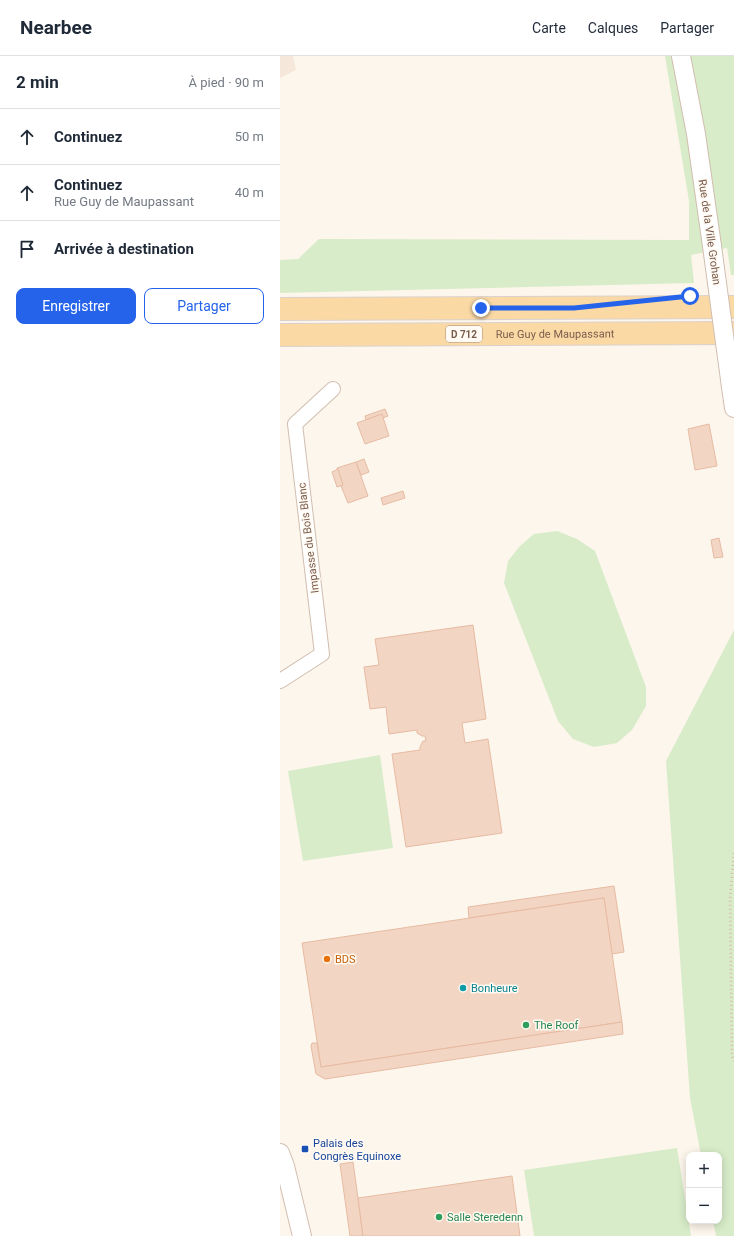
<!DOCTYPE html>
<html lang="fr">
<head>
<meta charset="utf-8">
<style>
	body { margin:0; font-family:Roboto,sans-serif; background:#f6f6f7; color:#1f2937 }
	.controls { position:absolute; right:12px; bottom:12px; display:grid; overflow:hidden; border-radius:8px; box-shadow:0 2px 10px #0003 }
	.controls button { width:36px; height:36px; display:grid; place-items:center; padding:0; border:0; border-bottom:1px solid #e0e1e3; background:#fff; color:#1f2937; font:20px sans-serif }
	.stop { position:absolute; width:12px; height:12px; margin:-9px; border:3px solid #2563eb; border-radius:50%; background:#fff }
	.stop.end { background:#2563eb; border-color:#fff; box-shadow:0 1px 4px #0008 }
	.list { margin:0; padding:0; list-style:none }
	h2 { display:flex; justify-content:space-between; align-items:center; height:52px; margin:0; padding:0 16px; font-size:17px }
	h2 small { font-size:13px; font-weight:400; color:#747a83 }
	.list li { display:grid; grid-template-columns:26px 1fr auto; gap:12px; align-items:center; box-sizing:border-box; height:56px; padding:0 16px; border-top:1px solid #e0e1e3 }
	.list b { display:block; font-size:15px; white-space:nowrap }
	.list p { margin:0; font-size:13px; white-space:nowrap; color:#747a83 }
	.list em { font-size:13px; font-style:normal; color:#747a83 }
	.actions { display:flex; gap:8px; padding:12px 16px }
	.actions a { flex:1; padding:9px 0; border:1px solid #2563eb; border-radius:8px; text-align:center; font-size:14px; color:#2563eb }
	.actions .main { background:#2563eb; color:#fff }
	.icon { flex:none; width:22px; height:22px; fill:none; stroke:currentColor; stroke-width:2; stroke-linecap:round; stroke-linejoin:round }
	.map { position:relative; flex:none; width:454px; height:1180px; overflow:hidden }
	header { display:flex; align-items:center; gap:24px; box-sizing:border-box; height:56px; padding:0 20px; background:#fff; border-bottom:1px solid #e0e1e3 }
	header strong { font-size:19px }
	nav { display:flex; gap:22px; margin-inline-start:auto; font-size:14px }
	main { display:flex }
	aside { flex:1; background:#fff }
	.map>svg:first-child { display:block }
</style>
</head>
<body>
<header>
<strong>Nearbee</strong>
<nav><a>Carte</a><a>Calques</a><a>Partager</a></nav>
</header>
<main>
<aside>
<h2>2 min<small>À pied · 90 m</small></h2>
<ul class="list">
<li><svg class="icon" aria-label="ahead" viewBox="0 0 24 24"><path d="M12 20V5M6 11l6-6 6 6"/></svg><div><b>Continuez</b></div><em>50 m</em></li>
<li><svg class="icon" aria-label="ahead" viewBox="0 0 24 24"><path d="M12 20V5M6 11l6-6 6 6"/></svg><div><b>Continuez</b><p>Rue Guy de Maupassant</p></div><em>40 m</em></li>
<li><svg class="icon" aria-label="arrive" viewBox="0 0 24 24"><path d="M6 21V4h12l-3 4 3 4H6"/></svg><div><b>Arrivée à destination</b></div></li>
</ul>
<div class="actions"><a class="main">Enregistrer</a><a>Partager</a></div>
</aside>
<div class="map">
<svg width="454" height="1180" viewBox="0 0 454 1180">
	<rect width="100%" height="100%" fill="#fdf6ec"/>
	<path fill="#f5e8da" d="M0 0H13L16 14 0 22Z"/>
	<g fill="#d8ecc9">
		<path d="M385 0H454V219H451L447 192 411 199 414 227 0 237V204L18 203 39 183 409 184V145Z"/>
		<path d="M277 475 297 483 315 495 366 631V650L352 674 337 687 314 691 293 683 278 665 224 527 228 505 240 490 254 478Z"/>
		<path d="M454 574V1180H436L433 1165H439V1099H421L410 1042 386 705Z"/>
		<path d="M100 699 113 792 23 805 8 715Z"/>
		<path d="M397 1092 411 1180H254L244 1114Z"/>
	</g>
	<g fill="#f3d5c3" stroke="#e6bba3">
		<path d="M105 353 108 360 103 362 102 358 86 364 85 360Z"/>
		<path d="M102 358 109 380 85 388 77 367Z"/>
		<path d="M429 368 437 410 415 414 408 373Z"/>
		<path d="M84 403 89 416 81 419 76 406Z"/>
		<path d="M76 406 88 440 68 447 61 430 63 429 57 412Z"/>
		<path d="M58 413 63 429 57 431 52 416Z"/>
		<path d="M123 435 125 442 103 449 101 442Z"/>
		<path d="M439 482 443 501 434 502 431 484Z"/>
		<path d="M193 569 206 663 182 667 185 687 208 683 222 777 126 791 112 698 140 694V691L143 685H146L145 680H142L137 677V674L109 678 106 651 90 653 84 611 99 609 95 583Z"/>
		<path d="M334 830 344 896 332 898 324 842 189 862 188 851Z"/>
		<path d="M324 842 342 966 41 1011 22 887Z"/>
		<path d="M342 966 343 978 45 1023 36 1018 31 990 32 987H37L41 1011Z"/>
		<path d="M73 1106 78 1142 83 1180H70L60 1108Z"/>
		<path d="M232 1120 240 1180H83L78 1142Z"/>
	</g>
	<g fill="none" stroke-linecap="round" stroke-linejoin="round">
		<g stroke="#d1beb0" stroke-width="16">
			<path id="minor" d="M0 625 42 598 15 368 53 333"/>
		</g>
		<g stroke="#d1beb0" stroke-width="20">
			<g id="tertiary">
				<path d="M401 0 416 78 432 190"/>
				<path d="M451 331 454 352"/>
				<path d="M0 1097 5 1110 22 1180"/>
			</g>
		</g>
		<g stroke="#dad1cd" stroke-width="24">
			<g id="primary">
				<path d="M0 253 454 251"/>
				<path id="s1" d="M0 279 454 277"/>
			</g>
		</g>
		<path stroke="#d9b8a5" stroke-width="2.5" stroke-dasharray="1 3" stroke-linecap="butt" d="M454 797 450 842 452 1000 454 1005"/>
		<use href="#minor" stroke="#fff" stroke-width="14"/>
		<use href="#tertiary" stroke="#fff" stroke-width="18"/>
		<use href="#primary" stroke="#fbd9a5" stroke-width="22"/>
		<g stroke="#d1beb0" stroke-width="20" stroke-linecap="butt">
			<path id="tertiary-bridge" d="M432 190 451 331"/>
		</g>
		<use href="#tertiary-bridge" stroke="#fff" stroke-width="18"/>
	</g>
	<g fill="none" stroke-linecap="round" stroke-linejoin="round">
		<path stroke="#2563eb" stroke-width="5" d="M201 252H294L410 240"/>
	</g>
	<circle fill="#e8710a" stroke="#fffaf3" stroke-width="1.5" cx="47" cy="903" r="4"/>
	<circle fill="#0f9aa8" stroke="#fffaf3" stroke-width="1.5" cx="183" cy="932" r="4"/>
	<g fill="#2e9e5b" stroke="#fffaf3" stroke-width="1.5">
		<circle cx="246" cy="969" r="4"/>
		<circle cx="159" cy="1161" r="4"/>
	</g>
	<rect fill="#1a4fb4" stroke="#fffaf3" stroke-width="1.5" x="21" y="1089" width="8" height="8" rx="2"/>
	<g text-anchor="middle" stroke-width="3" stroke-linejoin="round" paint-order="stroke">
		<rect fill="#fffaf3" stroke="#a28b7f" stroke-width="1" x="166" y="270" width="36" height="16" rx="3"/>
		<g font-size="10" font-weight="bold" fill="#7a5c4d">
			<text x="184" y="282">D 712</text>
		</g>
		<g font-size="11" fill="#7a5c4d" stroke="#fffaf3">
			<text transform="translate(430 176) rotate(82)" y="4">Rue de la Ville Grohan</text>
			<text dy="4" stroke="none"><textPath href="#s1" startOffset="275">Rue Guy de Maupassant</textPath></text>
			<text transform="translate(28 482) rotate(-97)" y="4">Impasse du Bois Blanc</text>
		</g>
		<g font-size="11" fill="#c56008" stroke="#fffaf3" text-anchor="start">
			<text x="55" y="907">BDS</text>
		</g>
		<g font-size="11" fill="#0d838f" stroke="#fffaf3" text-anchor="start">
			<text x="191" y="936">Bonheure</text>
		</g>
		<g font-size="11" fill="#27864d" stroke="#fffaf3" text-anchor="start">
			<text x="254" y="973">The Roof</text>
			<text x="167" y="1165">Salle Steredenn</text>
		</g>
		<g font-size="11" fill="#164399" stroke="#fffaf3" text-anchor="start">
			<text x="33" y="1091">Palais des<tspan x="33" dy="13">Congrès Equinoxe</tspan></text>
		</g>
	</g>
</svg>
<div class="controls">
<button>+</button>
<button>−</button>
</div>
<div class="stop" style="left:410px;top:240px"></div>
<div class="stop end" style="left:201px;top:252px"></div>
</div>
</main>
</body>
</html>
